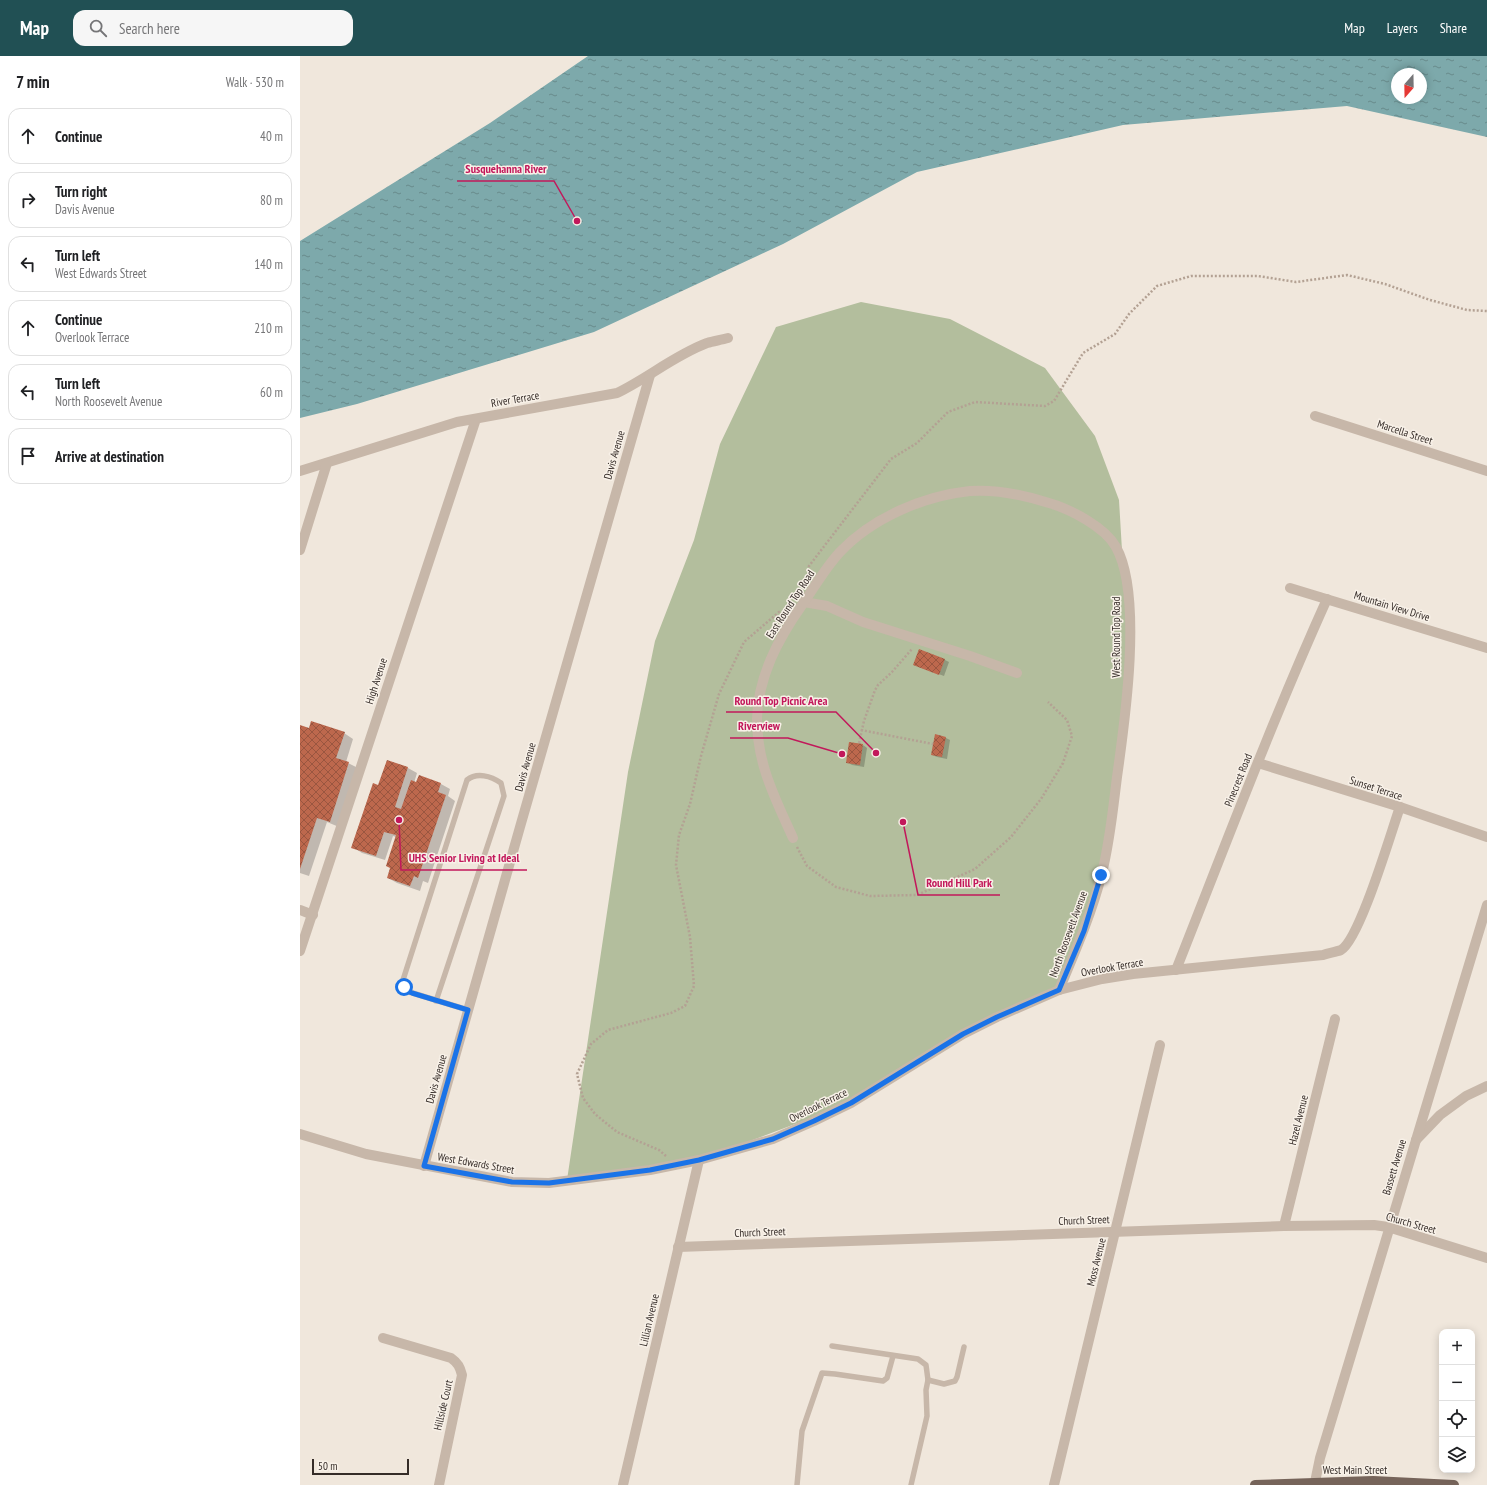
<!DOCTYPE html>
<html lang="en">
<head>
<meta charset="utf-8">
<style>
	body { margin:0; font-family:"PT Sans Narrow",sans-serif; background:#f6f6f6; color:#202124 }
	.controls { position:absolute; right:12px; bottom:12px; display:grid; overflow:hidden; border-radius:8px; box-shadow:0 2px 10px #0003 }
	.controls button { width:36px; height:36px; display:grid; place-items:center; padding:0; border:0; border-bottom:1px solid #e0e0e0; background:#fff; color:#202124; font:20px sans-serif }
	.compass { position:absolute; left:1091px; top:12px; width:36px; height:36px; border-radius:50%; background:#fff; box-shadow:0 2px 10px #0003; rotate:200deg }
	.scale { position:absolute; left:12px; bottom:10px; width:97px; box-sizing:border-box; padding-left:4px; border:2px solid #352c28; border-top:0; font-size:11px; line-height:14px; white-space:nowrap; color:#352c28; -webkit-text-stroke:3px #f8f1e8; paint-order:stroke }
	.stop { position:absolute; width:12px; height:12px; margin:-9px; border:3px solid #1a73e8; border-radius:50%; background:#fff }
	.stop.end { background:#1a73e8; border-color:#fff; box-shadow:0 1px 4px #0008 }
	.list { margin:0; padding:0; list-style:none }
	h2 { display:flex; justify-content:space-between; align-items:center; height:52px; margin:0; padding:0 16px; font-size:17px }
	h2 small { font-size:13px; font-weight:400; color:#757577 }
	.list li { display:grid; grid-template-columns:26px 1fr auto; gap:12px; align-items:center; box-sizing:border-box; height:56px; margin:0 8px 8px; padding:0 8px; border:1px solid #e0e0e0; border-radius:12px }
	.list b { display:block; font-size:15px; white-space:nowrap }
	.list p { margin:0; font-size:13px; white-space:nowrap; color:#757577 }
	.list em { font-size:13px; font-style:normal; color:#757577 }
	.icon { flex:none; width:22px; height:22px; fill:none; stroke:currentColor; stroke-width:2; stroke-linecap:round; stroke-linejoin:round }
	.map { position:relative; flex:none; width:1187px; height:1429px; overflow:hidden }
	header { display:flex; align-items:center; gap:24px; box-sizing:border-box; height:56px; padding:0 20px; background:#215054; color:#fff }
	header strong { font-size:19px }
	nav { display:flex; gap:22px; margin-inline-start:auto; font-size:14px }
	.search { width:280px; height:36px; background:#f6f6f6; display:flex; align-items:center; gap:10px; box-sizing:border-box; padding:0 14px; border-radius:12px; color:#757577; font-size:15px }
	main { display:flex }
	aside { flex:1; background:#fff }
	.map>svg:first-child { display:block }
</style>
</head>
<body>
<header>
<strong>Map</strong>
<div class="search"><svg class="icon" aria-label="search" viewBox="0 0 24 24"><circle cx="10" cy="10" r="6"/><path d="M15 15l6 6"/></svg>Search here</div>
<nav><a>Map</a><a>Layers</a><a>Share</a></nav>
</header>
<main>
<aside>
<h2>7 min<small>Walk · 530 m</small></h2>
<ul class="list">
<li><svg class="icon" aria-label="ahead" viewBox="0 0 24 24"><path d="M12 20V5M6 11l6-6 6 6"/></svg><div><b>Continue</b></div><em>40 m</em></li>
<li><svg class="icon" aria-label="right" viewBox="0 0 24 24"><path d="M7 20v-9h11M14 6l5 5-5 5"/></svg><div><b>Turn right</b><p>Davis Avenue</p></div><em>80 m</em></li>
<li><svg class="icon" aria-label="left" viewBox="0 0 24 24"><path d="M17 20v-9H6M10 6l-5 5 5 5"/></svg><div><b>Turn left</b><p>West Edwards Street</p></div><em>140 m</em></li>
<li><svg class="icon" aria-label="ahead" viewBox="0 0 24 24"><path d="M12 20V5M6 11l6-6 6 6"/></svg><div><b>Continue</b><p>Overlook Terrace</p></div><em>210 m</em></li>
<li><svg class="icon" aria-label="left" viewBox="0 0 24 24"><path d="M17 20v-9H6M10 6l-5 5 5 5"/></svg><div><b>Turn left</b><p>North Roosevelt Avenue</p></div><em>60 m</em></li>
<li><svg class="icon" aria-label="arrive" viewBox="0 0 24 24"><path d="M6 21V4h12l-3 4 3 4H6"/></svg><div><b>Arrive at destination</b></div></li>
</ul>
</aside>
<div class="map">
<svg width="1187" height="1429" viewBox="0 0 1187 1429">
	<defs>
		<pattern id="water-ripples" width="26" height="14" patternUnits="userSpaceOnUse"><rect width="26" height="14" fill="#7da9ab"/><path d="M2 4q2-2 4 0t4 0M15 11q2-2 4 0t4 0" fill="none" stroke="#678a8b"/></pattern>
		<pattern id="building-cross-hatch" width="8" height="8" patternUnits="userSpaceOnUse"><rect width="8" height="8" fill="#bd684d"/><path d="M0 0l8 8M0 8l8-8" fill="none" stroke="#9a5640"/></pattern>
	</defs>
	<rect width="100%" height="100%" fill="#f0e7dc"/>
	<path fill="#b3be9d" d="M561 246 650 263 745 312 795 380 819 444 829 612 809 783 784 875 759 934 663 978 551 1047 399 1104 267 1124 328 716 355 585 394 484 420 388 476 271Z"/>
	<path fill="url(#water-ripples)" fill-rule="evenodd" d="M288 0H1187V81L1047 50 823 69 617 116 483 188 294 276 57 348 0 362V185L190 67ZM1097 18H1121V42H1097Z"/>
	<g fill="#0003">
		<path d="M645 604 649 606 644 620 619 611Z"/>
		<path d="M0 670 9 673 44 677 53 683 46 706 58 712 39 771 27 766 9 820 0 817Z"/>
		<path d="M646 682 650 684 647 703 637 701 632 699Z"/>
		<path d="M563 689 567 692 564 711 552 709 547 706Z"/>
		<path d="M87 705 108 712 117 717 114 727 141 728 150 733 148 740 155 745 128 827 123 825 120 835 97 827 88 822 91 812 96 781 93 780 85 804 62 797 53 791 79 730Z"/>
	</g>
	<g fill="url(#building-cross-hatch)">
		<path d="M619 593 645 603 639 619 613 609Z"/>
		<path d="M11 665 45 676 36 702 49 706 30 766 17 762 0 813V669L9 672Z"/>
		<path d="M635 678 646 681 642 701 631 699Z"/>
		<path d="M549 686 563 688 560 709 546 707Z"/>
		<path d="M87 704 108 711 95 751 101 753 111 724 116 726 119 719 141 727 138 736 146 739 118 822 114 820 110 830 87 822 90 812 86 810 96 779 84 776 76 800 51 792 73 727 78 729Z"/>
	</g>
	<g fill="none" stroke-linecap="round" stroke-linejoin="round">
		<g stroke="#b3a193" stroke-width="2.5" stroke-dasharray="2 2" stroke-linecap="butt">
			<path d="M508 519 509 510 591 403 617 387 648 356 675 346 745 350 754 345 783 297 815 278 829 258 857 230 891 220H958L996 226 1047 219 1085 228 1130 244 1167 254 1187 255"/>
			<path d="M561 674 633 688"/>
			<path d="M559 687 564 665 575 634 578 629 592 616 612 593"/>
			<path d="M497 791 507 810 536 831 570 840 617 839 675 813 711 781 741 743 763 707 772 680 767 664 748 646"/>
			<path d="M366 1100 359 1094 317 1076 295 1058 283 1042 277 1018 291 988 308 974 371 957 385 950 394 930 390 881 376 809 379 779 390 748 401 700 419 638 444 586 479 556H484"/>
		</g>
		<g stroke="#c7b7a9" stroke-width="5.5">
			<path d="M136 945 204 740 201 727C191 720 177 716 167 724L103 924 104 931 106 935 168 954"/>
			<path d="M532 1290 618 1303 626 1309 628 1324 626 1334 627 1360 611 1429"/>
			<path d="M628 1324 644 1328 655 1325 657 1321 664 1291"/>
			<path d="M497 1429 502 1375 522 1317 535 1318 583 1325 587 1322 593 1300"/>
		</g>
		<g stroke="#c7b7a9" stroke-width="10">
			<path d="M1015 360 1187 415"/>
			<path d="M0 415 157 366 317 337C348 322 375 299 407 287 414 285 421 284 428 282"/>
			<path d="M0 494 27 407"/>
			<path d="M990 532 1187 592"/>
			<path d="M504 546 527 550 563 566 670 600 717 617"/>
			<path d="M958 707 1100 751 1187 781"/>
			<path d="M493 782C475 742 457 708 457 663 458 621 478 583 502 549 514 532 525 512 540 496 572 462 623 440 670 435 697 433 724 439 749 447 770 453 805 471 816 491 843 539 825 665 817 721 813 753 810 785 802 817 792 857 775 896 759 934"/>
			<path d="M0 854 13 859"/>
			<path d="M0 895 176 363"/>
			<path d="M876 914C925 790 972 665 1027 543"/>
			<path d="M0 1078 66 1098 212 1126 249 1127 350 1114 399 1104 473 1083 514 1065 551 1047 663 978 697 961 759 934 802 923 833 918 1023 899C1029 897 1036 896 1041 894 1060 883 1091 776 1100 751"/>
			<path d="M1116 1084 1140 1059 1166 1040 1187 1030"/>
			<path d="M124 1110 220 771 350 319"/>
			<path d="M984 1170 1035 963"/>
			<path d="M378 1191 984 1170 1074 1169 1088 1171 1187 1202"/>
			<path d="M83 1282 151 1302C158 1307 160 1311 162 1319L139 1429"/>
			<path d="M1015 1426 1020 1402 1187 849"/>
			<path d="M323 1429 399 1104"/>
			<path d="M754 1429 860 989"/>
		</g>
		<path stroke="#76645a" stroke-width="10" d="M955 1429 1073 1425 1154 1429"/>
	</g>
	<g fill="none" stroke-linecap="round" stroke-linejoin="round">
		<path stroke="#1a73e8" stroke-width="5" d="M104 931 106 935 112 937 168 954 124 1110 212 1126 249 1127 350 1114 399 1104 473 1083 514 1065 551 1047 663 978 697 961 759 934 784 875 801 819"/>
	</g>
	<g text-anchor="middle" stroke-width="3" stroke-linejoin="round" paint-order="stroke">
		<g font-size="11" fill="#352c28" stroke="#f8f1e8">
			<text transform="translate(215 343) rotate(-10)" y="4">River Terrace</text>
			<text transform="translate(1105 376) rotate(18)" y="4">Marcella Street</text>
			<text transform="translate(314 399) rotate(-74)" y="4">Davis Avenue</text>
			<text transform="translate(490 548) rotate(-57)" y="4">East Round Top Road</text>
			<text transform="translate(1092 550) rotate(17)" y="4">Mountain View Drive</text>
			<text transform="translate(816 581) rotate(-90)" y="4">West Round Top Road</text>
			<text transform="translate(76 625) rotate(-72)" y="4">High Avenue</text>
			<text transform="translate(225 711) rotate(-74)" y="4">Davis Avenue</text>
			<text transform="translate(938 724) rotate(-68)" y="4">Pinecrest Road</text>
			<text transform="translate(1076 732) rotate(18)" y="4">Sunset Terrace</text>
			<text transform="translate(768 878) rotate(-70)" y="4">North Roosevelt Avenue</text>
			<text transform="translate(812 911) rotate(-10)" y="4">Overlook Terrace</text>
			<text transform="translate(136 1023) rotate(-74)" y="4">Davis Avenue</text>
			<text transform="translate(518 1049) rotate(-26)" y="4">Overlook Terrace</text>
			<text transform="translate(998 1064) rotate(-76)" y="4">Hazel Avenue</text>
			<text transform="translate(176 1107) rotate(10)" y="4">West Edwards Street</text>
			<text transform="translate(1094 1111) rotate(-73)" y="4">Bassett Avenue</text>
			<text transform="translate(784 1164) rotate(-2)" y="4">Church Street</text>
			<text transform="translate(1111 1167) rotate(16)" y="4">Church Street</text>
			<text transform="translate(460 1176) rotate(-2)" y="4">Church Street</text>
			<text transform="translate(796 1206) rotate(-76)" y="4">Moss Avenue</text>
			<text transform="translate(349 1264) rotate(-77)" y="4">Lillian Avenue</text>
			<text transform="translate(143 1349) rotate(-77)" y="4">Hillside Court</text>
			<text x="1055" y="1418">West Main Street</text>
		</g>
	</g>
	<path fill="none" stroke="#c2185b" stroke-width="1.5" d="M277 165L254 125H157M576 697L536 656H426M542 698L488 682H430M99 764L101 814H227M603 766L618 839H700"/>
	<g fill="#c2185b" stroke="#f8f1e8" stroke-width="1.5">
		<circle cx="277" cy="165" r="4"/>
		<circle cx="576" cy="697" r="4"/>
		<circle cx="542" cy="698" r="4"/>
		<circle cx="99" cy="764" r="4"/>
		<circle cx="603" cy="766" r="4"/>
	</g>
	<g font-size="12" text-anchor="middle" font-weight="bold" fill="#c2185b" stroke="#f8f1e8" stroke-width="3" stroke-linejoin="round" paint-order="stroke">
		<text x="206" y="117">Susquehanna River</text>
		<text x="481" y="649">Round Top Picnic Area</text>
		<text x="459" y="674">Riverview</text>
		<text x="164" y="806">UHS Senior Living at Ideal</text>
		<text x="659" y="831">Round Hill Park</text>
	</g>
</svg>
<div class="controls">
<button>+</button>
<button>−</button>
<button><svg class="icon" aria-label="locate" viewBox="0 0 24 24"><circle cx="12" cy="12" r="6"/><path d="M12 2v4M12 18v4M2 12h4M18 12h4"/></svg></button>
<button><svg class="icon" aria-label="layers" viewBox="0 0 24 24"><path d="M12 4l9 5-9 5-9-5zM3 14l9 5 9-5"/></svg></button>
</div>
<svg class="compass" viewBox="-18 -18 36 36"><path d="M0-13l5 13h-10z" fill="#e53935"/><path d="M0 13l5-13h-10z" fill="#757577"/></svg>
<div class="scale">50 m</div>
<div class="stop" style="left:104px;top:931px"></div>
<div class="stop end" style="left:801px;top:819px"></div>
</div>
</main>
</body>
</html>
